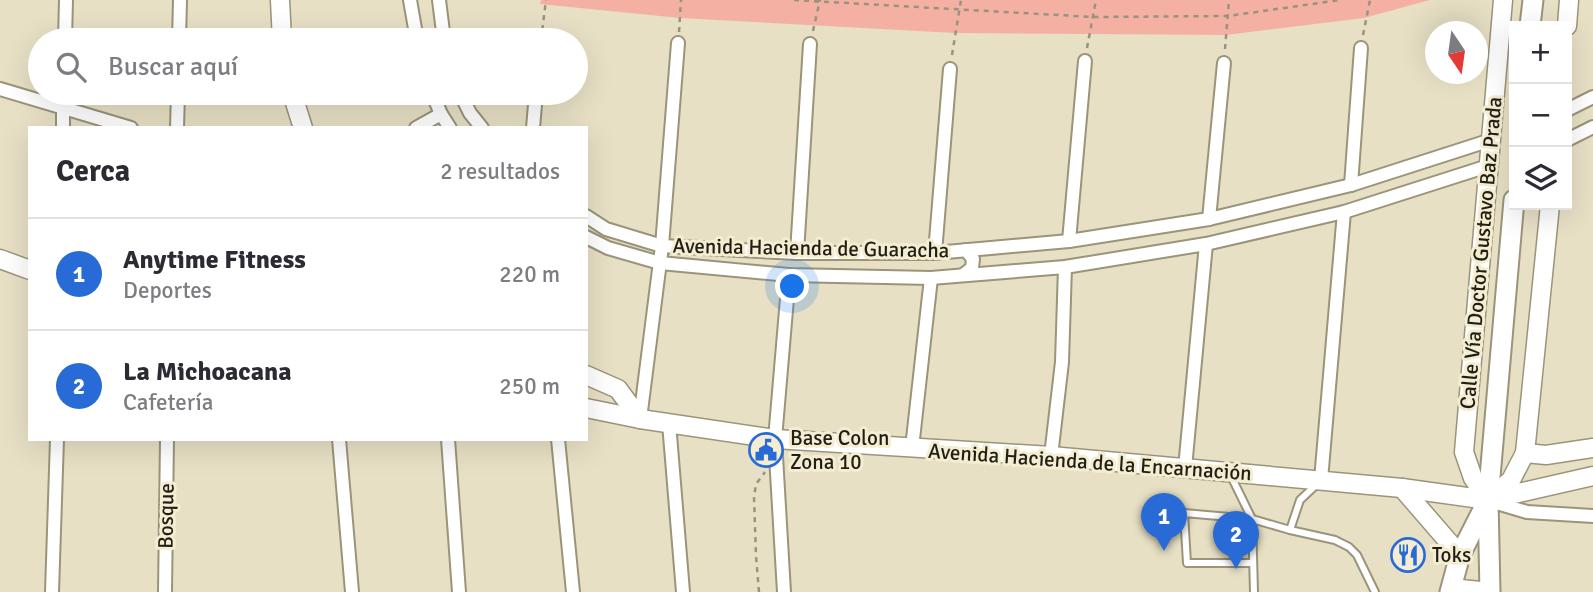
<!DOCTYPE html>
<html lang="es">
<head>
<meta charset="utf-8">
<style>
	body { margin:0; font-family:Signika,sans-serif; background:#f7f7f7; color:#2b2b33 }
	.controls { position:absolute; right:21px; top:21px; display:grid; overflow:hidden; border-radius:0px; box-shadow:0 7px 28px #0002 }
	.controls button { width:63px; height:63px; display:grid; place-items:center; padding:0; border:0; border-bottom:2px solid #e1e1e2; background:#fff; color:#2b2b33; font:35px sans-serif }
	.compass { position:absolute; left:1425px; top:21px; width:63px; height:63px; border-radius:50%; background:#fff; box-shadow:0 7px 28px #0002; rotate:167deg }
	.you { position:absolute; left:793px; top:287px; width:24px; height:24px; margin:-18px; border:5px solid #fff; border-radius:50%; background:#1a73e8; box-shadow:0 0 0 10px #1a73e833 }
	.badge { display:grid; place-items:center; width:46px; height:46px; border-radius:50%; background:#286bd7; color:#fff; font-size:23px; font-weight:700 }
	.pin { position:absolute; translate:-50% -58px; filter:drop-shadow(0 2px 4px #0008) }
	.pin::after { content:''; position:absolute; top:37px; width:24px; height:21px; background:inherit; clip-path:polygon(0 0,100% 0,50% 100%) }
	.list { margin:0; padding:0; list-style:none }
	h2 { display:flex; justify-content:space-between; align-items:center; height:91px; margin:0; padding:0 28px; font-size:30px }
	h2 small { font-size:23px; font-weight:400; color:#7c7c81 }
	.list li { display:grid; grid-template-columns:46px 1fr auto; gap:21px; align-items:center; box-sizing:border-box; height:112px; padding:0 28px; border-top:2px solid #e1e1e2 }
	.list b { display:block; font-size:26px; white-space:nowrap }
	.list p { margin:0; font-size:23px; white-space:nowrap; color:#7c7c81 }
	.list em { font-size:23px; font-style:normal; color:#7c7c81 }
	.icon { flex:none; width:38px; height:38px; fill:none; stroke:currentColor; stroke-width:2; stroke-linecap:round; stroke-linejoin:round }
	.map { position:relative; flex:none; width:1593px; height:592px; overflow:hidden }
	.search { position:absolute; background:#fff; box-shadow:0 7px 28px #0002; left:28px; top:28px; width:560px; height:77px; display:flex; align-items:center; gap:18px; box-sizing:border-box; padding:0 24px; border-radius:38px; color:#7c7c81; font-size:26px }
	.panel { position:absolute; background:#fff; box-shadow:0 7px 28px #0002; left:28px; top:126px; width:560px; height:315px; border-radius:0px }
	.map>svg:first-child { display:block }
</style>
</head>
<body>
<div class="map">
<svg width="1593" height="592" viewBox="0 0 1593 592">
	<rect width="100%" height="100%" fill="#e7e0c5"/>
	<path fill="#f5b0a4" d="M541 0H1430L1364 18 1226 35 955 33 680 18 540 4Z"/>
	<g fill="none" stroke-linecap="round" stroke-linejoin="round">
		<g stroke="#9a947a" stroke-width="10">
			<g id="lane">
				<path d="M1231 476 1252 519 1254 592"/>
				<path d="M1290 530 1300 500 1316 485"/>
				<path d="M1252 563H1187L1184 513 1252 519 1290 530 1335 540 1349 547 1357 555 1375 592"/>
			</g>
		</g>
		<g stroke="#9a947a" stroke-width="16">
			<g id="street">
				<path d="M410 0 417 40"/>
				<path d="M439 0 444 40"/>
				<path d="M65 40 66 0"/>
				<path d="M179 40 180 0"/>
				<path d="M0 89 131 128"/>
				<path d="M432 93 441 114 450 128"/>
				<path d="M460 93 470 113 482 128"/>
				<path d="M1567 110 1593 97"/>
				<path d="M63 128V93"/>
				<path d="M177 128 178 93"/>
				<path d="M416 128 441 114"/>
				<path d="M533 128 536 93"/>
				<path d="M1567 140 1593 127"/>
				<path d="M1351 185 1361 48"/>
				<path d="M586 216 606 229 662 246 797 253H935L1069 241 1209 219 1351 185 1491 140"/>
				<path d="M1209 219 1224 63"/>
				<path d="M586 237 608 248 660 263 789 275 931 278 1065 267 1206 244 1344 212 1488 166"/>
				<path d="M1069 241 1085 61"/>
				<path d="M797 253 810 44"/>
				<path d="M935 253 950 69"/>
				<path d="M963 275 972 268 973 259 966 250"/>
				<path d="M640 419 662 246 678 43"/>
				<path d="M669 423 683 592"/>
				<path d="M339 439 352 592"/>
				<path d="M448 439 459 592"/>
				<path d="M558 439 573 592"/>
				<path d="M912 448 931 278"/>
				<path d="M1051 456 1062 362 1065 267"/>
				<path d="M1185 468 1206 244"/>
				<path d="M1321 480 1344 212"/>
				<path d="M1490 501 1527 512 1593 516"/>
				<path d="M52 592 57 439"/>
				<path d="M165 592 167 439"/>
				<path d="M784 592 775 439 789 275"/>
			</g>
		</g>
		<g stroke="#9a947a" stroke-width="21">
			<g id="secondary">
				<path d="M280 0 282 40"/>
				<path d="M1567 26 1569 0"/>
				<path d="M292 93 303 128"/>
				<path d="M0 259 30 270"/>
				<path d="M586 375 618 389 640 419"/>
				<path d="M586 408 640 419 775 439 1051 456 1402 488 1488 500 1593 476"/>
				<path d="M1525 453 1546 455 1593 448"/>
				<path d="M1402 488 1460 555"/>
				<path d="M1491 498 1511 480 1525 453 1550 205"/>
				<path d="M1488 500 1473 478 1464 452 1503 0"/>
				<path d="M1451 588 1490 592"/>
			</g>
		</g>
		<g stroke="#9a947a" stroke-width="23">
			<g id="primary">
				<path d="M1530 26 1533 0"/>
				<path d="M1450 592 1460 555 1486 504"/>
				<path d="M1490 592 1488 500 1514 200"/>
			</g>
		</g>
		<g stroke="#98937f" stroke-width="2.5" stroke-dasharray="5 5" stroke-linecap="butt">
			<path d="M794 0 1093 17 1228 16 1340 0"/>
			<path d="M813 31 820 0"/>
			<path d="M679 32 681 0"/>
			<path d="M1363 35 1370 0"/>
			<path d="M541 40 546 0"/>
			<path d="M1087 48 1096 0"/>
			<path d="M1225 49 1229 0"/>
			<path d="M952 55 961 0"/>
			<path d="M759 592 756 556 754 497 756 484 765 472"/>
		</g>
		<use href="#lane" stroke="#fff" stroke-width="6"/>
		<use href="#street" stroke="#fff" stroke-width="12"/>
		<use href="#secondary" stroke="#fff" stroke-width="18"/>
		<use href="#primary" stroke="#fff" stroke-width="19"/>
	</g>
	<defs>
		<g id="civic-ring" transform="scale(1.75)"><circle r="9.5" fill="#f4edd2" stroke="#286bd7" stroke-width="1.5"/><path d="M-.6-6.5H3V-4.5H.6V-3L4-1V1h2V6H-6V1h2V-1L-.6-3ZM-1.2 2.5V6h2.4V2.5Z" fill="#286bd7"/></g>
		<g id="restaurant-ring" transform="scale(1.75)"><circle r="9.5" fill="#f4edd2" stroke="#286bd7" stroke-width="1.5"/><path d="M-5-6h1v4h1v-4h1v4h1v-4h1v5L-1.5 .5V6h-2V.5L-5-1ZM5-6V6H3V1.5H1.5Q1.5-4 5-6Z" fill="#286bd7"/></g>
	</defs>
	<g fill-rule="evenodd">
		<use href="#civic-ring" x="766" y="450"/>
		<use href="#restaurant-ring" x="1408" y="555"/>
	</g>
	<g text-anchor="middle" stroke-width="6" stroke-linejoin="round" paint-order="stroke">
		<g font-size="21" fill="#211f15" stroke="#f4edd2">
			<text transform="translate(811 248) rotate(1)" y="7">Avenida Hacienda de Guaracha</text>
			<text transform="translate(1481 253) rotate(-85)" y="7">Calle Vía Doctor Gustavo Baz Prada</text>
			<text transform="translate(1090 462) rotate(4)" y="7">Avenida Hacienda de la Encarnación</text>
			<text transform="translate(166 516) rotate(-89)" y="7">Bosque</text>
		</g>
		<g font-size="21" fill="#211f15" stroke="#f4edd2" text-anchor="start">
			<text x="790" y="445">Base Colon<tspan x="790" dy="24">Zona 10</tspan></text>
			<text x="1432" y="562">Toks</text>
		</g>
	</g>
</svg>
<div class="controls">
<button>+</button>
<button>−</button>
<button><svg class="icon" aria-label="layers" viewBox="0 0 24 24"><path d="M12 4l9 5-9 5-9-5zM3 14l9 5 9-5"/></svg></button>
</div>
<svg class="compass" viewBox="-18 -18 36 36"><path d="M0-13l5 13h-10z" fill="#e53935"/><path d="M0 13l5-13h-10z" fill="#7c7c81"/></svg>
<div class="you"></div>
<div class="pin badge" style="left:1164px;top:551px">1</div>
<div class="pin badge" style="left:1236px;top:569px">2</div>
<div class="search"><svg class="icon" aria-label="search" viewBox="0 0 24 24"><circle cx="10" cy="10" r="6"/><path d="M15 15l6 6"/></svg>Buscar aquí</div>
<section class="panel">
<h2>Cerca<small>2 resultados</small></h2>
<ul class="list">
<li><span class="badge">1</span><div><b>Anytime Fitness</b><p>Deportes</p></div><em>220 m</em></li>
<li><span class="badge">2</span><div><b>La Michoacana</b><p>Cafetería</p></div><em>250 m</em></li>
</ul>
</section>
</div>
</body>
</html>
